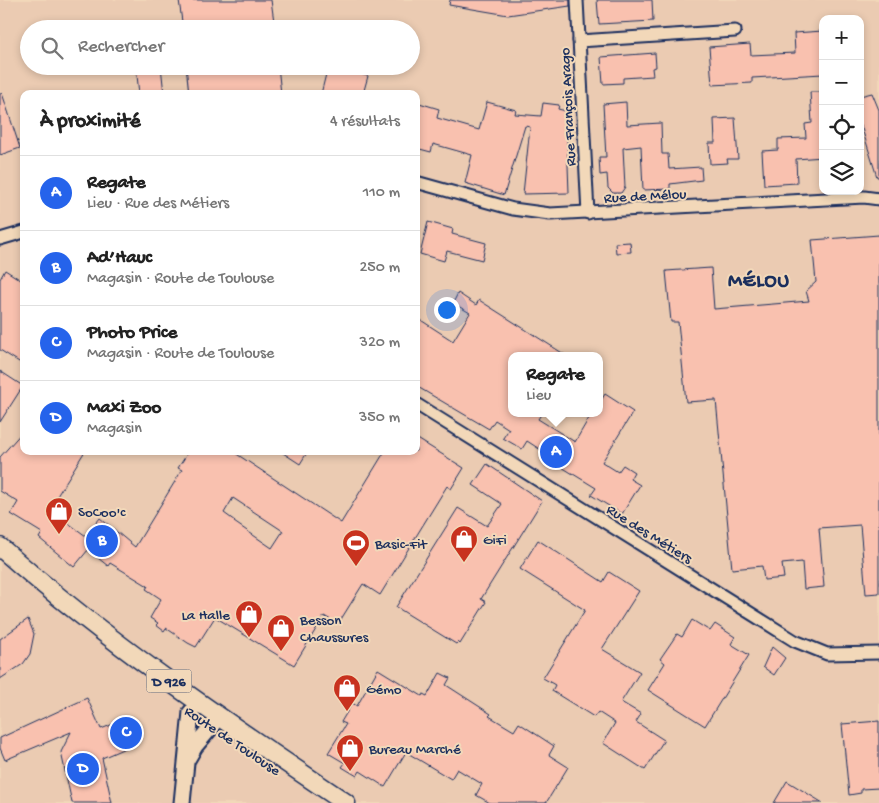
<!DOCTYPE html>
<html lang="fr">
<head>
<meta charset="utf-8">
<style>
	body { margin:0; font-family:"Gochi Hand",sans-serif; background:#f6f6f6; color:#222 }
	.controls { position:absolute; right:15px; top:15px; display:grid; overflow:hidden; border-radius:10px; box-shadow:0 2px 8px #0003 }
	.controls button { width:45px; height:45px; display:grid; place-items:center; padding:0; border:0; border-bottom:1px solid #e0e0e0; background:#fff; color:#222; font:25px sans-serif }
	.you { position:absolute; left:446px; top:309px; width:18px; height:18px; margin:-12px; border:4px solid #fff; border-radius:50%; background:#1a73e8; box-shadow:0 0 0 8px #1a73e833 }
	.badge { display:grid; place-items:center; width:32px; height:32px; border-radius:50%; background:#2563eb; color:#fff; font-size:16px; font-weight:700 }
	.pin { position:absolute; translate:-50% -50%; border:2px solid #fff; box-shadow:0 1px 5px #0006 }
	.popup { position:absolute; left:508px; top:352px; width:95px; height:65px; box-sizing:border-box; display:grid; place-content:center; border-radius:10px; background:#fff; filter:drop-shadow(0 1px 4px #0005); font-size:16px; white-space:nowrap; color:#767676 }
	.popup b { font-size:19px; color:#222 }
	.popup::after { content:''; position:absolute; left:50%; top:100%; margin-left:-10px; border:10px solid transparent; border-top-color:#fff }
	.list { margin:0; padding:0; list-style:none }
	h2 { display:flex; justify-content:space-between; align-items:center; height:65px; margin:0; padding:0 20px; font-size:21px }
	h2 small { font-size:16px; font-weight:400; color:#767676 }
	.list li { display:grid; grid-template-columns:32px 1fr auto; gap:15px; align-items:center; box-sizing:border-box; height:75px; padding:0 20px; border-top:1px solid #e0e0e0 }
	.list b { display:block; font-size:19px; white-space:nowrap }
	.list p { margin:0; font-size:16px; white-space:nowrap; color:#767676 }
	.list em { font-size:16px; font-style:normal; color:#767676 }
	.icon { flex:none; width:28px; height:28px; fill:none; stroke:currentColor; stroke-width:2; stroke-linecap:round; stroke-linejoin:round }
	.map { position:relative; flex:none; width:879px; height:803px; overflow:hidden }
	.search { position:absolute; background:#fff; box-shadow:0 2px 8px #0003; left:20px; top:20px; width:400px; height:55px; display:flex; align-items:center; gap:12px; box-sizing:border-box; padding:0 18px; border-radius:28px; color:#767676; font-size:19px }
	.panel { position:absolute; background:#fff; box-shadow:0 2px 8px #0003; left:20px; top:90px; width:400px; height:365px; border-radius:10px }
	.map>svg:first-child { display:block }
</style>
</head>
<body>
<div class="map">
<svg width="879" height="803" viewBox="0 0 879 803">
	<rect width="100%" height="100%" fill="#f2d8b9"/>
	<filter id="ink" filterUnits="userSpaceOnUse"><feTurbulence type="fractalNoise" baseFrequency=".02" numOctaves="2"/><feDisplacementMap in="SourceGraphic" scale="10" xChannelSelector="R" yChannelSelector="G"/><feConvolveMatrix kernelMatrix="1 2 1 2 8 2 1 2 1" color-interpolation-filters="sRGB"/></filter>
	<g filter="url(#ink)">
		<path fill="#ebcbb2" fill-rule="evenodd" d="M0 0H879V803H0ZM823 19H860V191H823ZM29 29H411V66H29ZM24 94H416V451H24ZM512 356H600V413H512Z"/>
		<g fill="#f9c1af" stroke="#1b2f5e" fill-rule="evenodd">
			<path d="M179 0H271L275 29H183Z"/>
			<path d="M450 0H570V6L508 15 449 5Z"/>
			<path d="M597 0H652L653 21 599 24Z"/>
			<path d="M823 31V74L752 78V83L712 85 709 47 750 44 751 55 795 53 794 33Z"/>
			<path d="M655 53 656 67 652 68 653 76 623 78V83L603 84 601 57Z"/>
			<path d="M136 66H161L164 94H139Z"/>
			<path d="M186 66H278L281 94H189Z"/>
			<path d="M328 66 368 76 363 94H321Z"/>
			<path d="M810 92H823V157L796 159 797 183 764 185 762 151 778 150V139L806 138 805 124 812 123Z"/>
			<path d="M2 93 20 148 0 155V94Z"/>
			<path d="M872 93 879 110V177H877L860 122V96Z"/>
			<path d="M416 102 439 109 437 118 479 130 487 102 516 110 515 114 541 116 543 103 559 105 558 109 566 111 569 193 523 194 530 127 525 126 504 195 465 183 472 155 433 144 431 152 416 148Z"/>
			<path d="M626 102 627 125 661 123 662 154H668L669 169 701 167 702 180 670 184V189L643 190 641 146 623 148 625 187 621 193H613L608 188 607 174 600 175 599 157H606L603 104Z"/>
			<path d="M735 118 738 159H727L728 163 710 164 709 143H715L714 119Z"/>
			<path d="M428 222 453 229 452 234 486 243 482 260 447 251 444 261 420 254Z"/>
			<path d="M879 235V593L866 594 860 525 819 528 824 587 804 589 802 562 782 564 784 578 764 580 762 566 732 569 716 400 686 402 678 322H671L666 271 711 268 714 309 809 301 806 291 816 282 812 240Z"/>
			<path d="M630 242 631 252 616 253 615 243Z"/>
			<path d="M5 270 24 282V365L0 350V279Z"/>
			<path d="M458 293 476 305 479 300 567 356H512V413H542L538 419 575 442 592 413H600V402L605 394 633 412 602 462 618 472 623 465 634 472 630 479 640 485 622 514 591 495 596 488 560 466 561 463 527 441 522 449 503 438 509 429 495 420 489 429 416 386V317L453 341 470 313 453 303Z"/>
			<path d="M0 371 23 386 0 422Z"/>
			<path d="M24 430V451H85L49 509 86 536 100 518 135 547 182 470 178 468 189 451H232L341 523 385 451H416V438L464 468 451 489 447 486 380 595 363 584 338 624 324 616 294 665 215 617 196 647 188 643 166 628 164 631 156 625 158 623 150 618 161 599 146 589 148 586 110 563 108 566 88 550 74 567 39 538 42 533 11 514 18 502 0 491V457ZM233 498 283 531 272 548 234 522 235 521 224 513Z"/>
			<path d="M280 451H308L300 464Z"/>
			<path d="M487 464 542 501 481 599 486 602 460 644 458 642 456 644 396 607 458 508 487 526 502 504 473 485Z"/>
			<path d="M538 540 603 582 609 572 639 591 602 649 640 672 621 702 641 714 636 722 664 740 645 770 603 743 615 723 598 712 594 717 552 691 555 685 543 678 585 610 520 569Z"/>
			<path d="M28 619 34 634 30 654 23 664 0 679V639Z"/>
			<path d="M692 620 710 631 715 624 735 637 731 644 749 655 705 726 648 690 665 663 660 659 677 634 682 637Z"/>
			<path d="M772 647 785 658 774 675 763 667Z"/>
			<path d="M378 669 422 696 423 694 427 696 440 673 450 678 446 685 491 714 489 716 514 731 519 723 554 746 549 755 568 767 546 803H490L476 795 482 784 457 769 451 779 406 752 385 787 360 771 357 776 342 767 345 763 328 753 346 724 341 722 347 712 352 703 357 706Z"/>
			<path d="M87 698 101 729 129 718 139 742 102 758 112 803H72L61 752 71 732 5 760 0 748V738Z"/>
			<path d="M879 721V788L861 789V793L849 795 842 724Z"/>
			<path d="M787 781 823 803H774Z"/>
		</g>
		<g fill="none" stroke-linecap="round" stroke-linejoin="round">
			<g stroke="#1b2f5e" stroke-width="15">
				<g id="minor">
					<path d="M577 0 588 213"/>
					<path d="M579 41 735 31"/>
					<path d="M416 182 513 209 550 214 864 197 879 199"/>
					<path d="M0 239 24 232"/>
					<path d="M416 404 795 641 827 654 879 653"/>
				</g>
			</g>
			<g stroke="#1b2f5e" stroke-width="19">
				<g id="secondary">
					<path d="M188 758 195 746 212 726"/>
					<path d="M182 803 191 712"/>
				</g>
			</g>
			<g stroke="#1b2f5e" stroke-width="21">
				<path id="primary" d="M0 547C108 643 227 723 346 803"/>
			</g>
			<use href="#minor" stroke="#f2d8b9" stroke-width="11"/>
			<use href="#secondary" stroke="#f2d8b9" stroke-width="15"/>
			<use href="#primary" stroke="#f2d8b9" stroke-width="18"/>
		</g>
	</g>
	<defs>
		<g id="shop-pin" transform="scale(1.4375)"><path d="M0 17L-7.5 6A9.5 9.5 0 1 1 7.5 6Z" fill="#c8321e" stroke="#f2d8b9"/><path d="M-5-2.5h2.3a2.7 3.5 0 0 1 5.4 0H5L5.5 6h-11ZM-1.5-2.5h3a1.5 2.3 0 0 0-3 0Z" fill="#fff"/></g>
		<g id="stadium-pin" transform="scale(1.4375)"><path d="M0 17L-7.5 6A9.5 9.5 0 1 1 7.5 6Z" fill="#c8321e" stroke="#f2d8b9"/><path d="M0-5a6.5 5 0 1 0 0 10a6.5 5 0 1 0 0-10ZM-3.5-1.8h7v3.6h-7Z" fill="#fff"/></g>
	</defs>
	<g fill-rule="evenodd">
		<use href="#shop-pin" x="59" y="511"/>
		<use href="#shop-pin" x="464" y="539"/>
		<use href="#stadium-pin" x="356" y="543"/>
		<use href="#shop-pin" x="249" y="614"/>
		<use href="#shop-pin" x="281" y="628"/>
		<use href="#shop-pin" x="347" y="688"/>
		<use href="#shop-pin" x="350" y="748"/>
	</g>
	<g text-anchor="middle" stroke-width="4" stroke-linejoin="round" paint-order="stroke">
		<rect fill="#f2d8b9" stroke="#5c6279" stroke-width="1" x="146.5" y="669.5" width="45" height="23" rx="4"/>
		<g font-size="14" font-weight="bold" fill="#1b2f5e">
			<text x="169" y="686">D 926</text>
		</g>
		<g font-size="15" fill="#1b2f5e" stroke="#f2d8b9">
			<text transform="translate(567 107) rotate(-93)" y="5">Rue François Arago</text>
			<text transform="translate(645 195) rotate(-3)" y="5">Rue de Mélou</text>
			<text transform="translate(650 533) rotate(32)" y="5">Rue des Métiers</text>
			<text transform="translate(233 740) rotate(34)" y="5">Route de Toulouse</text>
		</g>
		<g font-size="15" fill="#1b2f5e" stroke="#f2d8b9" text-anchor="start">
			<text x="78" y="516">SoCoo'c</text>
			<text x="483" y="544">GiFi</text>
			<text x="375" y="548">Basic-Fit</text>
			<text x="230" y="619" text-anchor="end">La Halle</text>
			<text x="300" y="624">Besson<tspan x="300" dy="17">Chaussures</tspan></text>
			<text x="366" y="693">Gémo</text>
			<text x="369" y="753">Bureau Marché</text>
		</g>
		<g font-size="20" font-weight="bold" letter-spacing="1" fill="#1b2f5e" stroke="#f2d8b9">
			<text x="759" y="286">MÉLOU</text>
		</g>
	</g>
</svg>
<div class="controls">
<button>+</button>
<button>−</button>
<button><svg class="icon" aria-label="locate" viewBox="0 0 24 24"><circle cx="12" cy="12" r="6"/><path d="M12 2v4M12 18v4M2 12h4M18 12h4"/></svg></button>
<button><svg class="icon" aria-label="layers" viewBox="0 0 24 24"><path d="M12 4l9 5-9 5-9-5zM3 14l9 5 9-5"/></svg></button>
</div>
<div class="you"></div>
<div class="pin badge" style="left:556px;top:452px">A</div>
<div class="popup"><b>Regate</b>Lieu</div>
<div class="pin badge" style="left:102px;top:541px">B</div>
<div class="pin badge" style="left:126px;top:733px">C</div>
<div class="pin badge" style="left:83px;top:769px">D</div>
<div class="search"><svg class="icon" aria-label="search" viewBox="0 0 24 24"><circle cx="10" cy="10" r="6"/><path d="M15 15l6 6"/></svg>Rechercher</div>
<section class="panel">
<h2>À proximité<small>4 résultats</small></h2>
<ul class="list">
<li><span class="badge">A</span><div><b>Regate</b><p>Lieu · Rue des Métiers</p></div><em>110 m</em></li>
<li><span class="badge">B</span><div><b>Ad’Hauc</b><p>Magasin · Route de Toulouse</p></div><em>250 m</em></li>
<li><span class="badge">C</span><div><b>Photo Price</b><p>Magasin · Route de Toulouse</p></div><em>320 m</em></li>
<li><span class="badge">D</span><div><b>Maxi Zoo</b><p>Magasin</p></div><em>350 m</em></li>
</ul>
</section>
</div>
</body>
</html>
